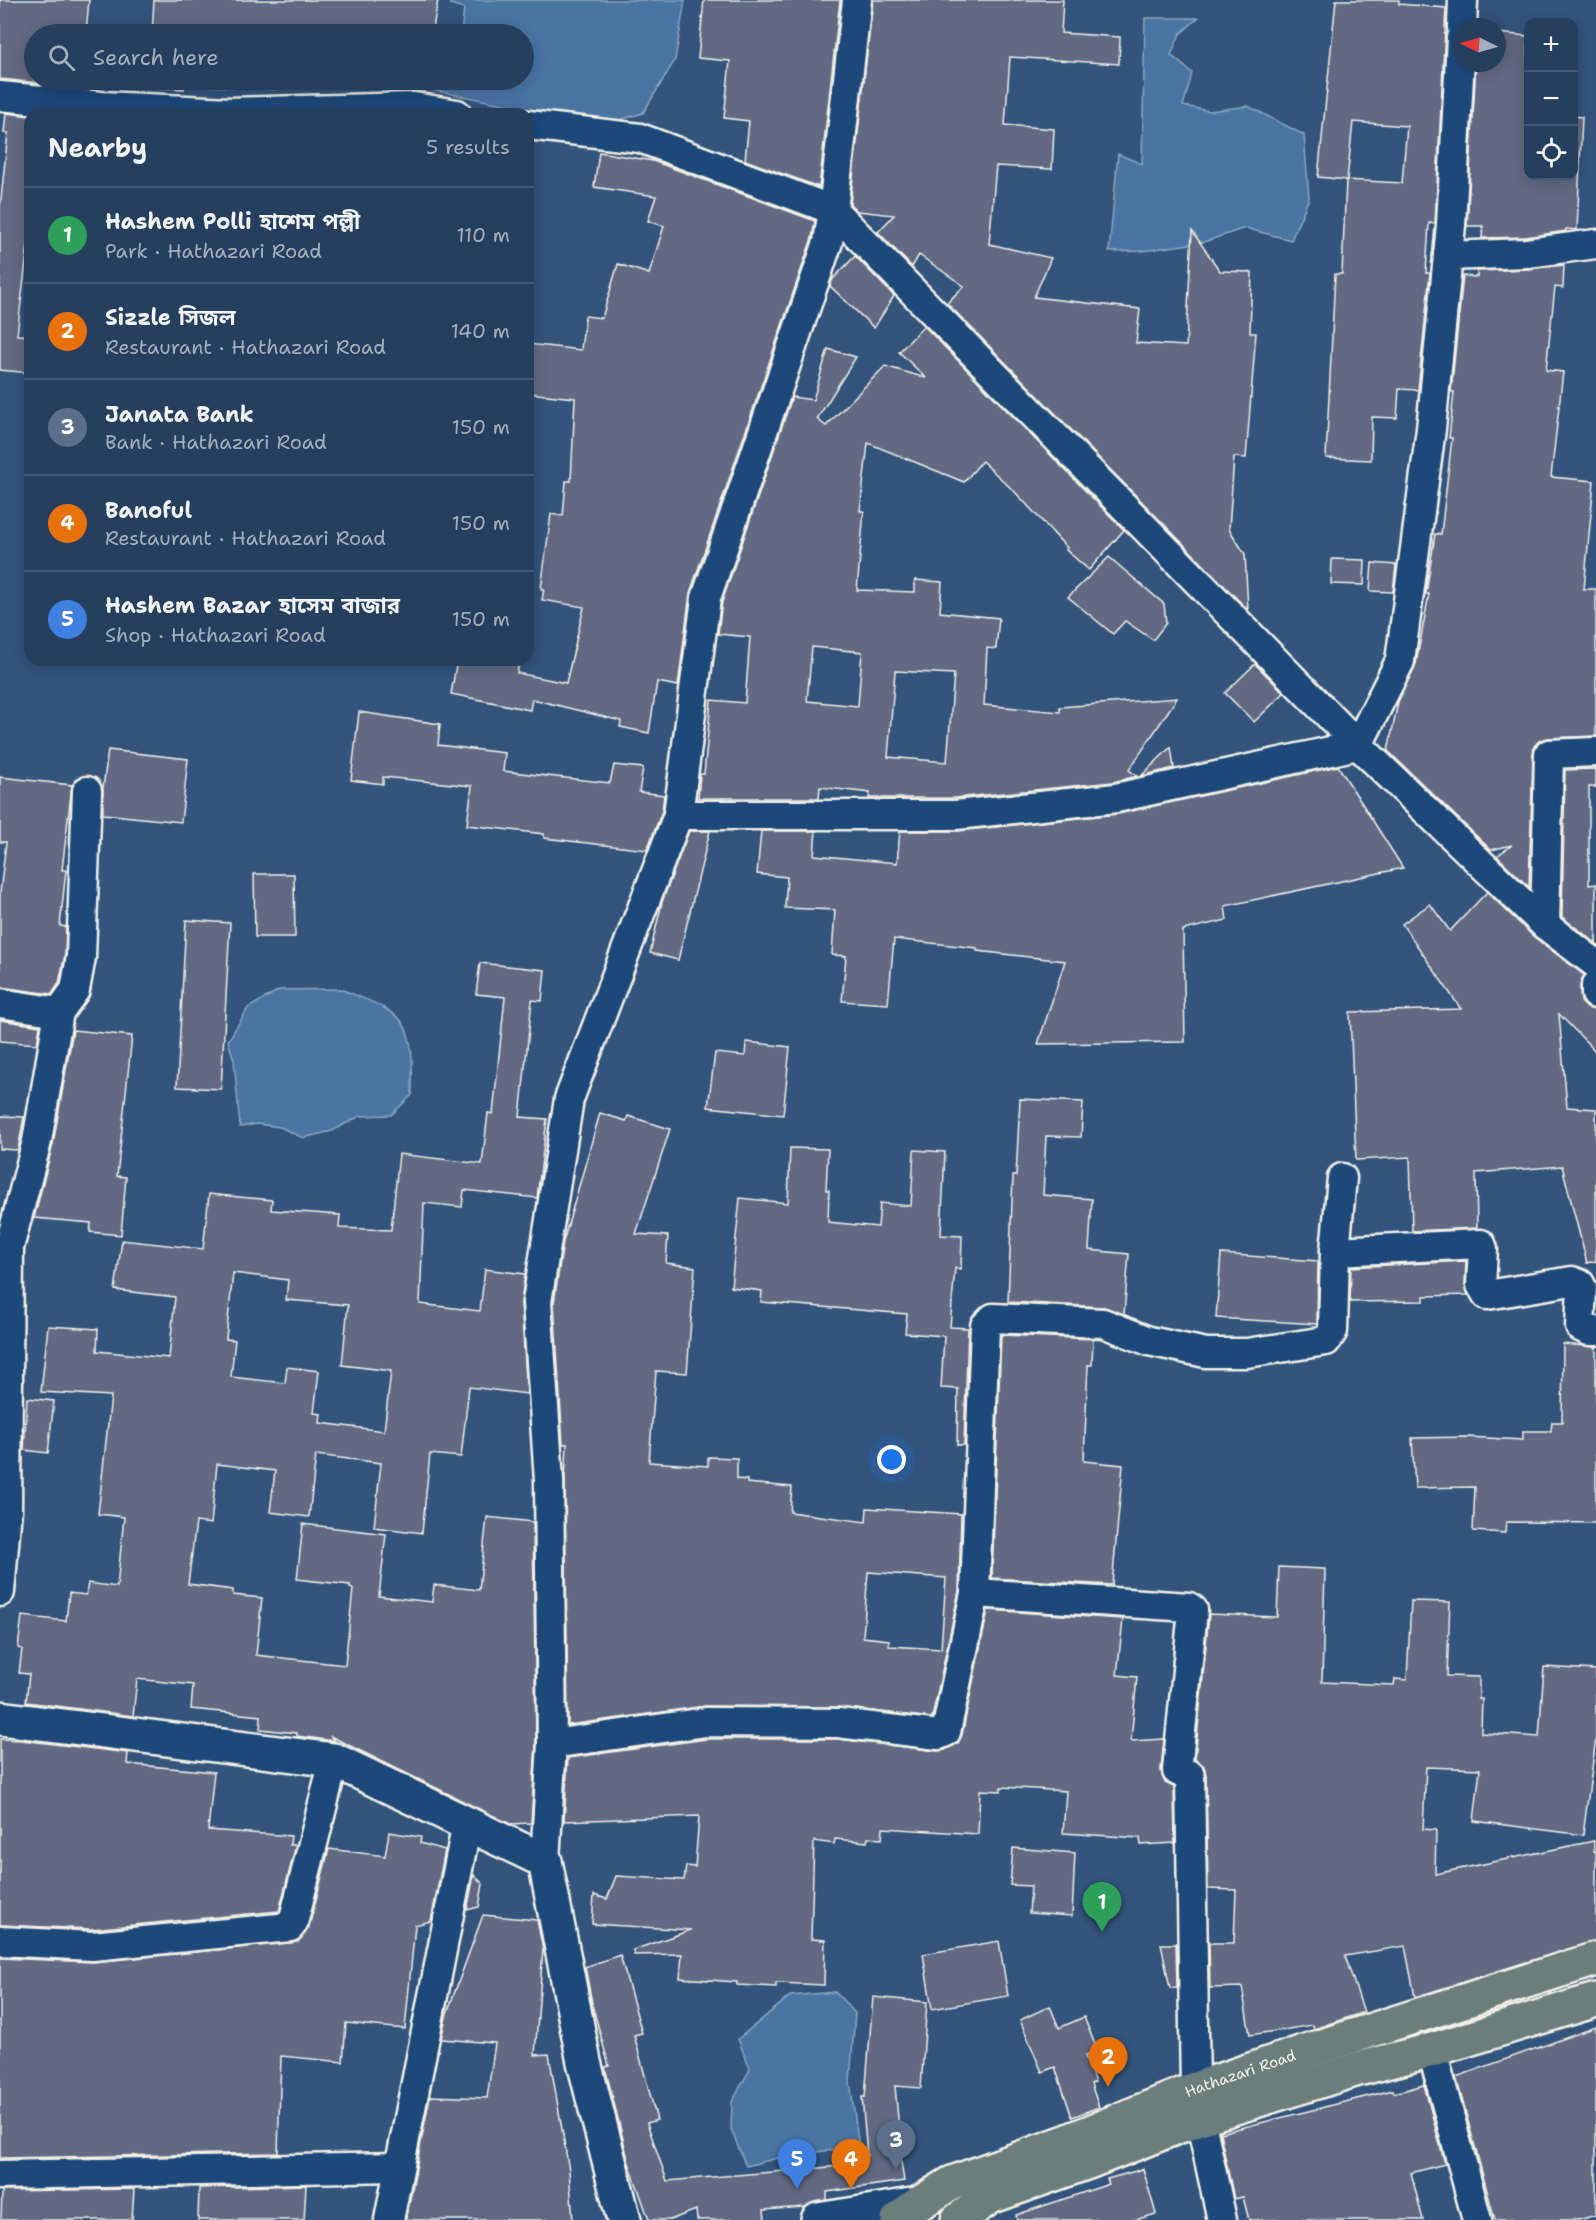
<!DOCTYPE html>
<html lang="en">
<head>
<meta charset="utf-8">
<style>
	body { margin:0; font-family:"Shantell Sans","Noto Sans Bengali",sans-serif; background:#324a67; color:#f1f3f6 }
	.controls { position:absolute; right:18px; top:18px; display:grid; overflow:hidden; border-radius:12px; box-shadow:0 3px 15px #0003 }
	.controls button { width:54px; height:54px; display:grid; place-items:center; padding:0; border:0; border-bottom:2px solid #425873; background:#263f5e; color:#f1f3f6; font:30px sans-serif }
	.compass { position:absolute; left:1452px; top:18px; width:54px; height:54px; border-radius:50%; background:#263f5e; box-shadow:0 3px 15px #0003; rotate:275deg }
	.you { position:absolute; left:892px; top:1460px; width:21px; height:21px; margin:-15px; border:4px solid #fff; border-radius:50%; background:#1a73e8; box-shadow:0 0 0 9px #1a73e833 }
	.badge { display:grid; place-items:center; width:39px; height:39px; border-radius:50%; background:#d6ab8b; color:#fff; font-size:20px; font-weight:700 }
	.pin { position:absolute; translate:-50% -50px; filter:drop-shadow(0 2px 3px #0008) }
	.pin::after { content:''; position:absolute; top:32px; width:21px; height:18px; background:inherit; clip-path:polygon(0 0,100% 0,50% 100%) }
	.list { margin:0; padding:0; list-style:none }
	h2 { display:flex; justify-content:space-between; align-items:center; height:78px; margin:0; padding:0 24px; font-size:26px }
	h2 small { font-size:20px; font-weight:400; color:#a4afbc }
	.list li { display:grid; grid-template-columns:39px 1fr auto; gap:18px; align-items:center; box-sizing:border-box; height:96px; padding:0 24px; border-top:2px solid #425873 }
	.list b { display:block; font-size:22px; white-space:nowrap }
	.list p { margin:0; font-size:20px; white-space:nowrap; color:#a4afbc }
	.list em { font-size:20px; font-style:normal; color:#a4afbc }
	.icon { flex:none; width:33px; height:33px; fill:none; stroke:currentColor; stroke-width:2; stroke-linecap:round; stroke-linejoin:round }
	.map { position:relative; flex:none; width:1596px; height:2220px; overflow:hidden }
	.search { position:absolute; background:#263f5e; box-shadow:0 3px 15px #0003; left:24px; top:24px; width:510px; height:66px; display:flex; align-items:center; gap:15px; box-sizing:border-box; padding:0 21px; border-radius:33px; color:#a4afbc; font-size:22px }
	.panel { position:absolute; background:#263f5e; box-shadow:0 3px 15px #0003; left:24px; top:108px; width:510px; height:558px; border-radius:18px }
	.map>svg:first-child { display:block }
</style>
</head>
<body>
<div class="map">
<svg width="1596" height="2220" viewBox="0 0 1596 2220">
	<rect width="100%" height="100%" fill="#33547d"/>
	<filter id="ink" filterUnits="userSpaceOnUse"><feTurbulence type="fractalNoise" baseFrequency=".0167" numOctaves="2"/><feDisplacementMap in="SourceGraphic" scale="12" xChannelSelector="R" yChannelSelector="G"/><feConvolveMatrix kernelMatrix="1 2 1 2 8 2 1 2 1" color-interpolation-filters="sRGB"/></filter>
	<g filter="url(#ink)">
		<g fill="#4875a3" stroke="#8da7bf" stroke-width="1.5">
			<path d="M451 0H685L675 60 643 113 605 124 431 90V80H524V34H461L464 8 450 4Z"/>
			<path d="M1145 18H1198L1180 34 1171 55 1192 73 1183 106 1210 111 1248 106 1304 135 1309 198 1291 240 1245 228 1204 242 1142 251 1109 252 1118 154 1142 164Z"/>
			<path d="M341 989C357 996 392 1008 402 1022 415 1040 412 1074 412 1095L391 1115 360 1116 332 1131 303 1138 280 1127 257 1124 240 1127 234 1060 228 1041 248 1008 279 990Z"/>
			<path d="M835 1992 855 2013 850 2082 859 2147 790 2155 746 2166 731 2129 732 2102 750 2069 738 2039 790 1996Z"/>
		</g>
		<g fill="#626b83" stroke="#f4f1e8" stroke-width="1.5" fill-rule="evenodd">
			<path d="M0 0H89L86 34H34V80H88V88L0 79Z"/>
			<path d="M154 0H438L432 34H152Z"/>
			<path d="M704 0H840L819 187 745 160 749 121 724 118 730 61 698 58Z"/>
			<path d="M873 0H1063L1061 33 1120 37 1119 64 1010 57 1005 125 1054 129 1052 169 996 166 989 244 1051 258 1034 297 1140 309 1136 343 1186 346 1192 231 1220 271 1252 272 1250 333H1256L1246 458 1234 457 1229 529 1245 554 1248 610 947 303 964 286 919 255 912 267 878 232 894 215 857 211 850 204Z"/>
			<path d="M1336 0H1399V4L1446 8 1435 224 1429 223 1426 273H1430L1418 390 1399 389 1397 418 1372 417 1371 460 1326 458 1335 274H1342L1346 180 1402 183 1407 126 1353 122 1347 180 1318 177Z"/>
			<path d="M1497 33 1528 36V176H1574V116L1582 117 1577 230 1566 229V231L1526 237 1482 238 1483 226H1467L1476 63H1497Z"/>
			<path d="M150 80H277L276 89 184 84V89L150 87Z"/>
			<path d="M373 80H426L425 91 372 84Z"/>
			<path d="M6 113 30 116V229L17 335 30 336V373L0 370V208L8 133H4Z"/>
			<path d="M599 152 653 161 815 221 812 238 690 593 678 686 657 682 649 733 620 727 621 721 532 699 530 710 451 694 457 660H520L517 673 566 683 584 607 542 600 544 589H541L551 514 563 516 566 481H571L575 398 528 393V344L581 350 585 316 602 318 618 264 649 274 664 226 648 221 656 196 594 187Z"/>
			<path d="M855 256 894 296 874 328 830 286 833 279Z"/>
			<path d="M1564 265 1563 288 1555 287 1546 370 1563 372 1551 477 1594 481 1584 589H1596V736L1548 738 1540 740 1534 746 1533 754 1529 887 1497 856 1512 845 1491 850 1388 751 1398 702 1416 664 1429 594H1426L1435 534H1441L1452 438H1449L1454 392H1451L1463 276 1477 277V271L1528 269Z"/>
			<path d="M924 326 1124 530 1089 570 1066 550 1067 548 1016 493 982 461 964 482 868 443 860 511H864L857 590 915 592V580L942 582 940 612 999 618 996 649 987 648 984 705 1060 712V707L1177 698 1129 770 1137 776 1113 782 955 798H869L870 793 820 787 819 798H698L700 774H704L711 700 745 703 750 637 718 634 722 602 792 397 813 400 828 349 856 357 817 419 826 426 885 366 926 378 899 352ZM812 647 862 652 858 706 807 701ZM895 671 954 674 947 762 888 757Z"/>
			<path d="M1109 557 1164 604 1166 623 1153 640 1125 621 1113 634 1068 597Z"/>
			<path d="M1332 559 1365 560 1364 585 1331 584Z"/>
			<path d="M1372 563 1396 565 1393 592 1370 591Z"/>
			<path d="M1255 664 1284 693 1254 722 1225 693Z"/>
			<path d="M359 712 440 724 438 745 505 753 503 771 610 783 614 765 643 768 639 792 664 795 662 811 647 850 544 838V834L467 825 472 786 383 777V784L351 780Z"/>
			<path d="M1171 747 1174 768 1141 776Z"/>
			<path d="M108 750 188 759 181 822 103 814V788Z"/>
			<path d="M1338 766 1403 868 1225 906 1227 920 1183 930 1185 1042 1038 1044 1065 961 977 951V948L894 939 888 1004 842 1001 846 956 832 955 835 910 785 908 787 877 757 874 761 831H816L814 855 897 863 900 831H958L1118 814Z"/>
			<path d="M1596 769V787H1589V885L1596 884V943L1562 917 1565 770Z"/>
			<path d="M0 777 72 785 62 870H66L60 926 66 927 65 955 59 983 52 994 0 987V893L6 842H0Z"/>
			<path d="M689 831H710L678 960 650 953 662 902Z"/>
			<path d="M254 874H294L295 937H255Z"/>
			<path d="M1487 892 1534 937 1584 975 1580 986 1581 1002 1587 1008 1596 1010V1052L1559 1014 1567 1107 1596 1109V1261L1587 1263 1562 1166 1476 1173 1477 1228 1412 1231 1410 1157 1356 1160 1350 1012 1461 1009 1402 924 1430 904 1450 931Z"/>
			<path d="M186 920 230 923 221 1089 177 1087Z"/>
			<path d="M480 963 545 970 542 1001 532 1000 520 1117 547 1119 537 1198 464 1190 462 1207 424 1203 420 1304 480 1311 485 1269 525 1274 521 1303 527 1394 469 1387 461 1457 430 1454 422 1533 374 1527 381 1463 316 1455 309 1517 270 1512 275 1471 217 1464 211 1524 196 1522 188 1584 233 1590V1595L262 1598 256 1655 345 1665 353 1589 350 1588V1585L297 1579 303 1524 386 1534 379 1596 432 1602 434 1585 479 1590 487 1517 533 1522 536 1744 531 1823 510 1824 330 1736 335 1741 297 1736V1733L260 1729 261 1716 191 1709 193 1685 137 1679 133 1716 26 1702 29 1674 19 1673 22 1649 18 1648 22 1616 66 1621 69 1593 86 1595 88 1583 117 1587 124 1517 98 1514 111 1396 41 1392 48 1326 98 1329 97 1351 169 1358 175 1297 115 1290 122 1240 203 1249 209 1194 272 1200 271 1210 340 1215 339 1228 391 1230 399 1154 482 1164 488 1113 493 1114 505 997 476 994ZM233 1273 288 1280 286 1300 348 1305 342 1365 391 1371 384 1431 320 1423 321 1414 314 1413 319 1371 287 1367 285 1383 231 1377 235 1340 226 1339Z"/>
			<path d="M0 1020 40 1026 37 1044 0 1041Z"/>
			<path d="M73 1030 132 1036 117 1176 126 1177 121 1235 90 1232 91 1223 34 1218 53 1144Z"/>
			<path d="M746 1042 790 1047 783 1115 708 1107 715 1053 745 1056Z"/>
			<path d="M1020 1099 1083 1102 1081 1137 1046 1136 1043 1195 1092 1199 1089 1250 1129 1254 1124 1314 1104 1307 1008 1302 1013 1176H1016Z"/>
			<path d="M600 1113 626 1121 628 1116 670 1129 636 1234 668 1236 666 1263 695 1267 687 1373 656 1371 649 1462 708 1466V1457L737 1458V1479L747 1480V1483L792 1487 790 1512 866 1522 867 1508 961 1514 959 1591 932 1718 838 1707 706 1706 568 1725 565 1478 567 1444H563L554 1303 563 1242ZM868 1572 946 1578 941 1649 889 1646V1640L863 1637Z"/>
			<path d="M0 1116 24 1117 18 1150 0 1149Z"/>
			<path d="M790 1148 828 1149 826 1190H829L828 1222 878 1227 880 1203 911 1206 914 1150 945 1152 941 1235 962 1236 961 1269 955 1268 950 1327 968 1328 964 1445H957L958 1389 941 1388 944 1336 905 1333 907 1314 761 1302 762 1291 731 1287 740 1198 788 1203Z"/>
			<path d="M1221 1254 1318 1261 1317 1324 1216 1318Z"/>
			<path d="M1466 1261 1465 1284 1468 1295 1424 1296V1301L1350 1302 1351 1267Z"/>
			<path d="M1001 1335 1093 1339 1092 1365H1088L1084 1461 1123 1465 1112 1585 992 1578Z"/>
			<path d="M1563 1344 1596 1347V1523L1506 1522 1505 1533 1473 1531 1475 1487 1415 1488 1412 1438 1467 1437 1523 1440V1431H1551L1552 1422H1562Z"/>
			<path d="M27 1398 54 1401 48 1453 24 1450Z"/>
			<path d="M1279 1567 1325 1569 1322 1682 1394 1685 1395 1679 1407 1680 1411 1601 1450 1602 1447 1676 1479 1677V1699H1482L1481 1733 1539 1737 1544 1667 1596 1670V1738L1583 1835 1474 1821 1480 1769 1426 1767 1423 1829 1436 1830 1435 1874 1594 1841V1851H1596V1941L1415 1997 1405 1946 1345 1956 1364 2012 1314 2029 1313 2025 1250 2035 1242 1987 1210 1988 1209 1943H1234L1236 1890 1208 1889 1206 1775 1204 1766 1195 1759 1209 1614 1277 1617Z"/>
			<path d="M988 1610 1123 1619 1117 1675 1137 1677 1131 1741 1164 1739 1161 1770 1165 1783 1174 1787 1175 1843 1141 1845 1140 1838 1063 1833 1066 1791 1001 1787V1791L980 1790 978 1834 883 1828 882 1839 868 1838 867 1842 835 1839 834 1844 814 1841 811 1939 825 1940 824 1985 776 1983V1987L737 1985V1982L680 1978 682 1954 634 1955 633 1950 691 1930 592 1924 594 1895 607 1899 616 1876 684 1880 686 1866 695 1867 699 1816 564 1821 568 1758 707 1739H837L937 1751 945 1750 958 1743 962 1735Z"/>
			<path d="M0 1739 21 1740 128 1753 127 1764 214 1772 208 1830 291 1836 290 1845H296L279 1911 92 1929 0 1925Z"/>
			<path d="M389 1832 421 1837 420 1843 445 1850 431 1921 415 1925 405 2029 346 2023 343 2062 281 2056 278 2153 0 2158V1958L93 1962 298 1942 309 1927 329 1849 385 1856Z"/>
			<path d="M1013 1848 1075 1853 1072 1916 1029 1913 1031 1886 1010 1885Z"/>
			<path d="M474 1875 483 1884 479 1907 467 1910Z"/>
			<path d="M483 1915 537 1920 543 1949 535 2055 549 2054 569 2170 573 2220H406L430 2096 487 2098 495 2043 441 2039 447 2013Z"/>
			<path d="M999 1941 1008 1996 932 2009 923 1954Z"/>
			<path d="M1161 1944H1176L1177 1988H1170Z"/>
			<path d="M620 1955 642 2033 634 2035 657 2120 647 2123 667 2181 841 2166 840 2159 867 2155 862 2097H865L873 1997 927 2002 921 2088 895 2086 899 2129 896 2130 904 2181 827 2192V2200L814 2202 805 2207 764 2210 765 2220H697L696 2210 670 2220H649L629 2163 605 2067 609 2066 593 2008 585 1967Z"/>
			<path d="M1050 2006 1059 2028 1084 2017 1098 2052 1085 2056 1095 2082 1091 2084 1099 2107 1072 2117 1055 2067 1042 2072 1020 2020Z"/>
			<path d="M1596 2027V2215L1579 2220H1495L1456 2077Z"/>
			<path d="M1424 2085 1445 2164 1411 2173 1423 2220H1249L1243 2197 1234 2199 1220 2133 1393 2090 1394 2093Z"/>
			<path d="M1143 2169 1156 2214 1135 2220H1017L1016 2215 1109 2184 1107 2179Z"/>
			<path d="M306 2185 304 2220H198L199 2188Z"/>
			<path d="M134 2189 132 2220H1L2 2191Z"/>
		</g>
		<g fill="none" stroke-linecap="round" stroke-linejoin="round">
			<g stroke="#f4f1e8" stroke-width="33">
				<g id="street">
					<path d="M857 0 833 210 1358 745 1545 925 1596 964"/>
					<path d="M1462 27 1463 0"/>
					<path d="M0 96 101 106 230 112 414 107 457 114"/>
					<path d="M528 125 640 138 833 210 828 242 706 598 678 815 569 1099 537 1302 549 1481 552 1744 545 1861"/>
					<path d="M1448 256 1527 253 1596 244"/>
					<path d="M678 815H956L1116 798 1358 745 1400 661 1431 429 1451 225 1461 38"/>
					<path d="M1545 925 1549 754 1596 752"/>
					<path d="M1596 986V994"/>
					<path d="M0 1003 59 1012"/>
					<path d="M1335 1251 1481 1244 1483 1249 1481 1285 1487 1295 1572 1281 1580 1284 1582 1288 1580 1327 1589 1331H1596"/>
					<path d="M0 1592 7 1510 9 1248 37 1141 59 1012 75 990 81 957 87 791"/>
					<path d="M975 1593 1189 1607 1193 1610 1177 1771 1190 1775 1195 2089"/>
					<path d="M552 1744 706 1722 838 1723 939 1735 946 1732 975 1593 985 1326 993 1318 1103 1323 1149 1341 1206 1353H1247L1326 1341 1333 1331 1335 1251 1342 1178"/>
					<path d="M0 1941 92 1946 290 1927 293 1923 334 1760"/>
					<path d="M1432 2050 1477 2220"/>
					<path d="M1200 2118 1222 2220"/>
					<path d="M0 2175 398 2167"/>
					<path d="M389 2220 467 1823"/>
				</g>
			</g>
			<g stroke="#f4f1e8" stroke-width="38">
				<g id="secondary">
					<path d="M0 1718 334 1760 545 1861 584 2062 624 2220"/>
					<path d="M818 2220 918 2204"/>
				</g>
			</g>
			<g stroke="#f4f1e8" stroke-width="38">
				<g id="highway">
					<path id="s1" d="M898 2220 918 2204 952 2183 1068 2141 1195 2089 1306 2051 1596 1959"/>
					<path d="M958 2220 990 2197 1091 2161 1200 2118 1358 2069 1432 2050 1596 2000"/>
				</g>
			</g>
			<use href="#street" stroke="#1f4a7a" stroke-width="28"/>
			<use href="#secondary" stroke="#1f4a7a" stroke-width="33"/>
			<use href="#highway" stroke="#6c7e7c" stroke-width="33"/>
		</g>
	</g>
	<g text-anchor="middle" stroke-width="4.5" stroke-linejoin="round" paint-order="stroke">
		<g font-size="15" fill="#f4f1e8" stroke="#1f4a7a">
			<text dy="5" stroke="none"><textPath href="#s1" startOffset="374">Hathazari Road</textPath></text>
		</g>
	</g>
</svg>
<div class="controls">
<button>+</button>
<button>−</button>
<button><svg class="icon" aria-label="locate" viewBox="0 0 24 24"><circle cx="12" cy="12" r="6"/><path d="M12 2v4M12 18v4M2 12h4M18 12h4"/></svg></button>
</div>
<svg class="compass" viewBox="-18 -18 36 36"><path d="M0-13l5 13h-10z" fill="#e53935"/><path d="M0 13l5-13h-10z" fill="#a4afbc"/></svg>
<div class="you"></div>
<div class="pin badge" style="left:1102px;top:1932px;background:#2e9e5b">1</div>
<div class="pin badge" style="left:1108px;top:2087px;background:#e8710a">2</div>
<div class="pin badge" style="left:896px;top:2170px;background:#5c6f8a">3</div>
<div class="pin badge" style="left:851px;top:2189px;background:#e8710a">4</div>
<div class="pin badge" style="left:797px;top:2189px;background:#3f7fe0">5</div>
<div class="search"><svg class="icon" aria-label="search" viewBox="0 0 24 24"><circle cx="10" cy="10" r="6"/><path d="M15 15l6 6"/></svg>Search here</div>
<section class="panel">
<h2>Nearby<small>5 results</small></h2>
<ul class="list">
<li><span class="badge" style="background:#2e9e5b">1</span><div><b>Hashem Polli হাশেম পল্লী</b><p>Park · Hathazari Road</p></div><em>110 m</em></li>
<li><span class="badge" style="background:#e8710a">2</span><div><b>Sizzle সিজল</b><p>Restaurant · Hathazari Road</p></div><em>140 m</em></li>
<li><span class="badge" style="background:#5c6f8a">3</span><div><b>Janata Bank</b><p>Bank · Hathazari Road</p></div><em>150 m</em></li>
<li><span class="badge" style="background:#e8710a">4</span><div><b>Banoful</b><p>Restaurant · Hathazari Road</p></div><em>150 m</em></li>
<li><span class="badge" style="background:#3f7fe0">5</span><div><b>Hashem Bazar হাসেম বাজার</b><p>Shop · Hathazari Road</p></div><em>150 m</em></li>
</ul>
</section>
</div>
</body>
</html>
